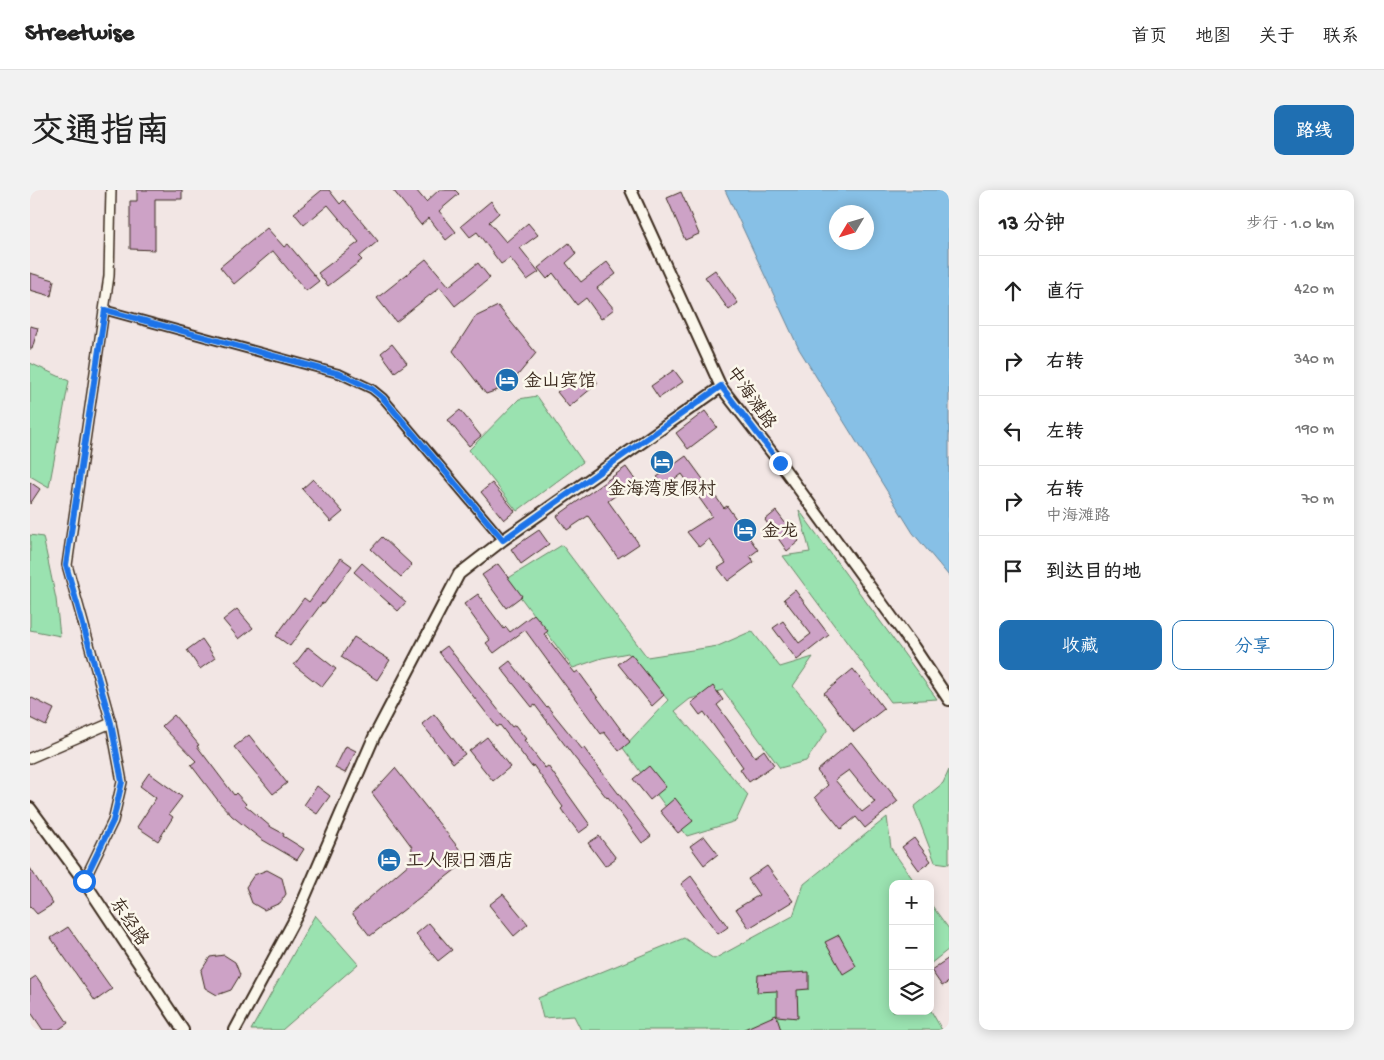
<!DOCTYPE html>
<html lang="zh">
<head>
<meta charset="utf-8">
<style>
	body { margin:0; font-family:"Gochi Hand","LXGW WenKai TC",sans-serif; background:#f2f2f2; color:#222 }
	.controls { position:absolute; right:15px; bottom:15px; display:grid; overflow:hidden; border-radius:10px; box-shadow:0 2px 12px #0003 }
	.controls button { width:45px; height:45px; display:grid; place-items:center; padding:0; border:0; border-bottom:1px solid #e0e0e0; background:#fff; color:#222; font:25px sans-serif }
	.compass { position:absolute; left:799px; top:15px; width:45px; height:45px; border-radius:50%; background:#fff; box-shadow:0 2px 12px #0003; rotate:232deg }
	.stop { position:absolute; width:15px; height:15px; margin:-11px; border:4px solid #1a73e8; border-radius:50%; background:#fff }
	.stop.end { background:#1a73e8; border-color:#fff; box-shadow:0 1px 5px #0008 }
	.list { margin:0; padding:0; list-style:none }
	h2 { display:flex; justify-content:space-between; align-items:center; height:65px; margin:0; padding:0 20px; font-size:21px }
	h2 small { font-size:16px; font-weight:400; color:#767676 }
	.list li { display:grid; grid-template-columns:32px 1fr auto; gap:15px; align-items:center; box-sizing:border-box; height:70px; padding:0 20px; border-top:1px solid #e0e0e0 }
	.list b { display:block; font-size:19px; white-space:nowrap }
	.list p { margin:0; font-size:16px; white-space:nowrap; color:#767676 }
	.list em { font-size:16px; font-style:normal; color:#767676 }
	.actions { display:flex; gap:10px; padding:15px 20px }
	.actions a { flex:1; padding:11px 0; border:1px solid #1f6fb2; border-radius:10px; text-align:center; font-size:18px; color:#1f6fb2 }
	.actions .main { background:#1f6fb2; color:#fff }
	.icon { flex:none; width:28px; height:28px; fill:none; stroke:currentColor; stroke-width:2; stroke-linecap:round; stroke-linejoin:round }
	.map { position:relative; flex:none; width:919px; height:840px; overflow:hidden; border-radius:10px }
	header { display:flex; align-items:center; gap:30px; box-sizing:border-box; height:70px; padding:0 25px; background:#fff; border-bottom:1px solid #e0e0e0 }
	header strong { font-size:24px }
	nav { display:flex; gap:28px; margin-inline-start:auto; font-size:18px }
	.intro { display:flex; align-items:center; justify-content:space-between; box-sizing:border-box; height:120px; padding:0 30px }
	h1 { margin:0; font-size:35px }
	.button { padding:12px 22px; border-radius:10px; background:#1f6fb2; color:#fff; font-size:18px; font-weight:700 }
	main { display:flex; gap:30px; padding:0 30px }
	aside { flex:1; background:#fff; border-radius:10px; box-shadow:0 2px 12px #0003 }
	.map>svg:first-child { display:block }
</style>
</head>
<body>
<header>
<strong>Streetwise</strong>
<nav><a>首页</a><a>地图</a><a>关于</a><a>联系</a></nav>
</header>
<div class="intro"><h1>交通指南</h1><a class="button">路线</a></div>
<main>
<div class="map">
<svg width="919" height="840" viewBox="0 0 919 840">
	<rect width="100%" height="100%" fill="#f2e6e4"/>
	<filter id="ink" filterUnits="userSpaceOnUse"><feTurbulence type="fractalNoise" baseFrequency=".02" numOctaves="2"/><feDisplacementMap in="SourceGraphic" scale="10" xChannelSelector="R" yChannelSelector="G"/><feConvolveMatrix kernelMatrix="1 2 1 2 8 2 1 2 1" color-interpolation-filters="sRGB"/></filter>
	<g filter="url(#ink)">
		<g fill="#9ae2b0" stroke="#6a8667">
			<path d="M0 173 39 191 19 297 0 286Z"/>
			<path d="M507 206 553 272 487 321 439 260 489 209Z"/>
			<path d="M769 320 907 509 861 512 753 366 780 362Z"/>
			<path d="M0 345 13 347 26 409 30 446 0 440Z"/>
			<path d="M532 355 617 467 688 456 722 441 750 477 783 467 763 496 798 539 776 571 750 578 693 500 660 509 645 521 718 605 706 631 657 646 593 558 638 510 598 463 572 468 543 478 477 389Z"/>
			<path d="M919 580V674L905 672 884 617 913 593Z"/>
			<path d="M857 627 861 658 886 694H863V821H900V819L912 840H551L544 826 513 828 508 808 654 748 684 769 763 726 774 694Z"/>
			<path d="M900 713 919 739V759L900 774Z"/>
			<path d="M285 725 328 774 252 840H221Z"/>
		</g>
		<path fill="#87c0e6" stroke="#698496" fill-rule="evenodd" d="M695 0H919V386L883 343 769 159ZM806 22H836V52H806Z"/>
		<g fill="#cda2c6" stroke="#3b2a1e" fill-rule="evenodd">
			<path d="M107 0H152V9H125V60L100 59V11H107Z"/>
			<path d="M292 0H299L310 14 314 10 348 51 329 67 332 70 298 96 288 83 329 52 298 15 274 35 264 23Z"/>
			<path d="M363 0H386L396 12 409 0H425L429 4 409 21 426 42 416 50 399 28 391 35Z"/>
			<path d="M651 2 669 44 655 50 637 8Z"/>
			<path d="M461 11 469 23 459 32 476 52 498 33 508 45 490 58 509 82 497 90 480 68 471 74 447 42 440 47 431 36Z"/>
			<path d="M237 38 254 57 258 54 289 91 276 101 243 61 204 94 190 77Z"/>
			<path d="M539 53 546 64 536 73 551 92 577 72 586 84 567 98 584 119 571 129 556 108 547 115 523 83 517 89 508 78Z"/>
			<path d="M396 69 419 96 448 73 460 88 425 116 410 97 366 132 347 108Z"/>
			<path d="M685 80 708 113 699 120 675 87Z"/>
			<path d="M0 83 24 90 21 106 0 100Z"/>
			<path d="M468 116 506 163 479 196 456 204 423 161 445 127Z"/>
			<path d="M0 136 8 138 2 159H0Z"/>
			<path d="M362 154 377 173 365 182 351 163Z"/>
			<path d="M556 179 568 193 539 217 527 202Z"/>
			<path d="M644 180 653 192 629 208 621 196Z"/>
			<path d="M430 220 451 246 439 256 418 230Z"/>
			<path d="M675 221 687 237 658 259 646 243Z"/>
			<path d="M656 266 694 318 697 316 728 360 720 366 724 372 698 391 688 378 696 373 679 349 669 357 657 342 682 326 652 284 635 297 627 287Z"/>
			<path d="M596 277 606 291 578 311 609 354 588 368 558 326 537 340 527 326Z"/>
			<path d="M283 289 313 322 301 332 272 299Z"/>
			<path d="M0 292 10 299 0 314Z"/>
			<path d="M462 293 485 321 474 330 451 302Z"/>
			<path d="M746 321 769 351 757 361 735 330Z"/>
			<path d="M509 340 519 354 491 374 481 359Z"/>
			<path d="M352 347 382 375 371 387 341 359Z"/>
			<path d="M311 368 322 376 294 414 292 413 260 456 246 446 274 408 279 412Z"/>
			<path d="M332 373 376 412 368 421 324 382Z"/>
			<path d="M468 374 492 406 476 418 452 385Z"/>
			<path d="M765 400 799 445 767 470 743 438 753 431 769 453 781 444 754 409Z"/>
			<path d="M448 404 474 439 476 437 480 442 504 424 518 441 514 444 545 483 548 481 600 552 589 561 574 542 571 544 495 440 464 463 456 453 460 450 434 414Z"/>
			<path d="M207 419 223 438 209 449 193 430Z"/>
			<path d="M324 447 360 470 347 490 311 467Z"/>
			<path d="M172 449 185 468 170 479 157 460Z"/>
			<path d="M417 456 482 537 485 535 496 549 494 550 515 578 518 576 560 635 549 643 531 619 533 617 503 575 502 577 470 535 467 537 409 462Z"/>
			<path d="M278 457 306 479 292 497 264 475Z"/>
			<path d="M601 464 634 505 622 516 588 474Z"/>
			<path d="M480 471 516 517 517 516 552 559 554 558 565 573 621 646 612 653 578 607 577 608 544 567 505 515 502 517 471 478Z"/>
			<path d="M823 479 854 519 824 542 794 503Z"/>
			<path d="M683 496 693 510 687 515 725 567 734 560 744 575 719 592 710 579 713 577 674 522 670 525 661 513Z"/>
			<path d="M0 507 24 519 16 536 0 528Z"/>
			<path d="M404 524 435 564 423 573 392 534Z"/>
			<path d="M144 525 169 555 167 556 204 605 206 603 216 614 215 615 241 637 254 644 253 646 274 659 267 670 231 649 202 626 190 613 161 575 166 571 132 536Z"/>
			<path d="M219 545 257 593 243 604 204 557Z"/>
			<path d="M457 547 480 577 463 591 439 561Z"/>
			<path d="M821 552 868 611 835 638 826 627 811 639 785 607 798 595 787 581ZM819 580 845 612 832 622 805 590Z"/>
			<path d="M316 556 326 561 315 583 305 578Z"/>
			<path d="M619 576 636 597 620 610 603 589Z"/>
			<path d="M365 578 438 670 340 746 322 723 381 672 382 657 342 603Z"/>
			<path d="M119 583 152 607 139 624 143 627 128 651 107 637 126 608 110 596Z"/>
			<path d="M287 596 300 606 287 624 274 615Z"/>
			<path d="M645 608 663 631 648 643 630 621Z"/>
			<path d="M569 646 586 668 575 676 558 653Z"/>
			<path d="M674 646 688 664 674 675 660 656Z"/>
			<path d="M884 648 901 671 889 680 872 657Z"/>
			<path d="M737 676 763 711 719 738 706 719 729 705 718 689Z"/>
			<path d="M0 678 23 714 7 724 0 716Z"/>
			<path d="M237 680 252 688 256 704 250 713 234 720 222 713 216 697 224 685Z"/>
			<path d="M661 686 698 737 688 744 651 694Z"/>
			<path d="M473 704 498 734 484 746 459 715Z"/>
			<path d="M399 733 422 760 408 771 386 744Z"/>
			<path d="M38 737 82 799 65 811 21 748Z"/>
			<path d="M809 745 826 776 813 784 795 752Z"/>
			<path d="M194 765 205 772 210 785 201 800 187 805 175 798 171 781 180 767Z"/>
			<path d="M919 768V792L912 796 901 780Z"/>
			<path d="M779 782V799L767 800 768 828 747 826V801L727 802 728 785Z"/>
			<path d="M6 786 38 833 28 840H13L0 821V790Z"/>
			<path d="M746 825 751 840H712Z"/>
		</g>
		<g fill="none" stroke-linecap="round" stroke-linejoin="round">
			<g stroke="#3b2a1e" stroke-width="11">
				<path id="minor" d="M75 120 310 184 342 199 353 208 473 350"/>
			</g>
			<g stroke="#3b2a1e" stroke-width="12">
				<g id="tertiary">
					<path d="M0 568 81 533"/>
					<path d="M54 691 83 631 92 592 81 533 37 375 79 86 81 0"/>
				</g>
			</g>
			<g stroke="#3b2a1e" stroke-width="14">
				<g id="secondary">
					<path d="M601 0 691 197 750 273 883 456 919 510"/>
					<path d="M0 618 54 691 153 840"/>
					<path d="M205 840 267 725 344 547 429 384 473 350 691 197"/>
				</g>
			</g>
			<use href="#minor" stroke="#fbf7ec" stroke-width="7"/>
			<use href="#tertiary" stroke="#fbf7ec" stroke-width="9"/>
			<use href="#secondary" stroke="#fbf7ec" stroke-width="10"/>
		</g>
	</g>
	<g fill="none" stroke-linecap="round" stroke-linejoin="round" filter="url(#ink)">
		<path stroke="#1a73e8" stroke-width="6" d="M54 691 83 631 92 592 81 533 36 375 75 120 310 184 342 199 353 208 473 350 691 196 750 273"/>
	</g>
	<defs>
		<g id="hotel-disc" transform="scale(1.25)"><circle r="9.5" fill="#1f6fb2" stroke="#fbf7ec"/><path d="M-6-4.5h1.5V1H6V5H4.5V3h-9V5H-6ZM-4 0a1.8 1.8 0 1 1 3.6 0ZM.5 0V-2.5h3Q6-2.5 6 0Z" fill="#fff"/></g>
	</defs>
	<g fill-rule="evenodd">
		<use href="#hotel-disc" x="477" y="190"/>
		<use href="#hotel-disc" x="632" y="272"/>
		<use href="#hotel-disc" x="715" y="340"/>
		<use href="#hotel-disc" x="359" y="670"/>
	</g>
	<g text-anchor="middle" stroke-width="5" stroke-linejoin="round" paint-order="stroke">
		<g font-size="18" fill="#3b2a1e" stroke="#fbf7ec" text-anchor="start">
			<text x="494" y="196">金山宾馆</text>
			<text x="632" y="304" text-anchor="middle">金海湾度假村</text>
			<text x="732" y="346">金龙</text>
			<text x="376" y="676">工人假日酒店</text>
		</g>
		<g font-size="18" fill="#3b2a1e" stroke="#fbf7ec">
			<text transform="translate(722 207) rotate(55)" y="6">中海滩路</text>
			<text transform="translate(100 731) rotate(56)" y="6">东经路</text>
		</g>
	</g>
</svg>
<div class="controls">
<button>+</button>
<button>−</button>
<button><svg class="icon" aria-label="layers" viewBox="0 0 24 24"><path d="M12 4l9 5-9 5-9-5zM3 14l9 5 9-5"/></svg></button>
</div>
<svg class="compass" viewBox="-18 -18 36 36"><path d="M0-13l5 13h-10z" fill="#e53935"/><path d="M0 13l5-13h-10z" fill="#767676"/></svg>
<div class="stop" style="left:54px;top:691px"></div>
<div class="stop end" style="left:750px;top:273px"></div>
</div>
<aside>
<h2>13 分钟<small>步行 · 1.0 km</small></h2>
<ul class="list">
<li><svg class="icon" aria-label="ahead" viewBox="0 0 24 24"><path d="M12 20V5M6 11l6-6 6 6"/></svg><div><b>直行</b></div><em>420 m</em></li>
<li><svg class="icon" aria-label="right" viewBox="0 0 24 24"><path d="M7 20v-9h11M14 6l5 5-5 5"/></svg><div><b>右转</b></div><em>340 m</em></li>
<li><svg class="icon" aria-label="left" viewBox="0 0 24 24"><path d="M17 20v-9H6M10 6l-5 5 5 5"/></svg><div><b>左转</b></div><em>190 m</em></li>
<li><svg class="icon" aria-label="right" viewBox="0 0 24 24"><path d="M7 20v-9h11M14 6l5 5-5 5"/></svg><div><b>右转</b><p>中海滩路</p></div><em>70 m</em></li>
<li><svg class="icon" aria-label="arrive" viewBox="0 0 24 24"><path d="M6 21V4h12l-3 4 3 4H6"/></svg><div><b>到达目的地</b></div></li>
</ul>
<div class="actions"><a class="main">收藏</a><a>分享</a></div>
</aside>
</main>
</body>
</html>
